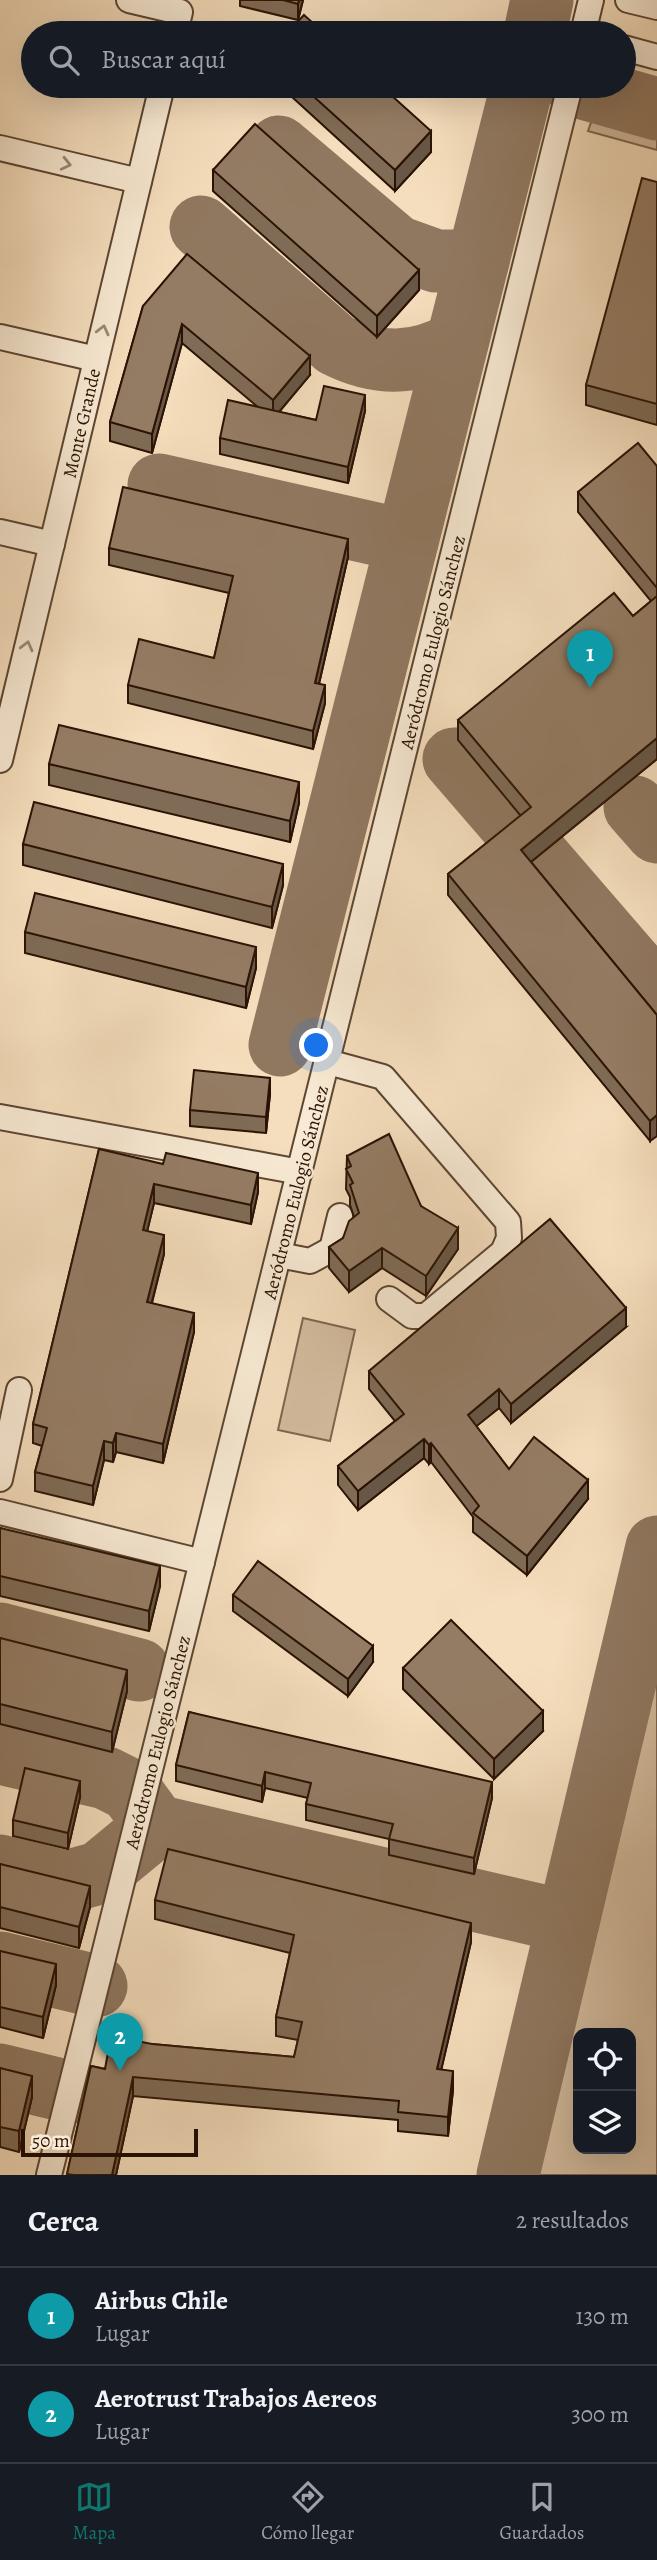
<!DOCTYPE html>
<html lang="es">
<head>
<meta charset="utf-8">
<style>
	body { margin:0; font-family:Alegreya,serif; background:#242831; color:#f1f3f6 }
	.controls { position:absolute; right:21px; bottom:21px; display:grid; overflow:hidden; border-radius:14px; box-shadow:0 7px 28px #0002 }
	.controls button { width:63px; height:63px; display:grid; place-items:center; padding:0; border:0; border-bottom:2px solid #363941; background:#171b24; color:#f1f3f6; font:35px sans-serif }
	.scale { position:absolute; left:21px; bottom:18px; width:177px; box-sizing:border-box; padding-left:7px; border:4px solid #2a1204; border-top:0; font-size:19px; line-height:24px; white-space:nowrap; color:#2a1204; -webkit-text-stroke:5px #f8ead4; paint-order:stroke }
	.you { position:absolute; left:317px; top:1046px; width:24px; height:24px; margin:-18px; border:5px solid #fff; border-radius:50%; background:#1a73e8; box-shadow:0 0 0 10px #1a73e833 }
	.badge { display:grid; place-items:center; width:46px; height:46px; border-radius:50%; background:#0f766e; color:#fff; font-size:23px; font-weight:700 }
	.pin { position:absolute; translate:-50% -58px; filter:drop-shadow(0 2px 4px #0008) }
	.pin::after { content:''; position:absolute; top:37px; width:24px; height:21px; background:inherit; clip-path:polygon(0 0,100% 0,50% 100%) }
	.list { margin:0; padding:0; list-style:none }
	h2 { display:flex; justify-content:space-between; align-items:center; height:91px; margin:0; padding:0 28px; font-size:30px }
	h2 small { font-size:23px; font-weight:400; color:#9ea1a6 }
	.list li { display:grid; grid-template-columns:46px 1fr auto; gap:21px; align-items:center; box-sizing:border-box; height:98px; padding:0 28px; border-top:2px solid #363941 }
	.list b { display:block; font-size:26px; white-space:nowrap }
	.list p { margin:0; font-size:23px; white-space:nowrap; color:#9ea1a6 }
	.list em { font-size:23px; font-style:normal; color:#9ea1a6 }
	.icon { flex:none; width:38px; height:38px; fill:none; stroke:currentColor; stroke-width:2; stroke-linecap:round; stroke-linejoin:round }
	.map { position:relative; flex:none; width:657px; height:2175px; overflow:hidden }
	.search { position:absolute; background:#171b24; box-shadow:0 7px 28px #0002; left:21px; right:21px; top:21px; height:77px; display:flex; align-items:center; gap:18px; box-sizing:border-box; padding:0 24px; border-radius:38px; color:#9ea1a6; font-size:26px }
	.sheet { height:287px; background:#171b24 }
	nav { display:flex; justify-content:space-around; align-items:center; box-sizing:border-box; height:98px; border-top:2px solid #363941; background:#171b24; font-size:19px; color:#9ea1a6 }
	nav a { display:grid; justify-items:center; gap:4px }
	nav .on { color:#0f766e }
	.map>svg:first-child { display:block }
</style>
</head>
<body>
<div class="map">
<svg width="657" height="2175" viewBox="0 0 657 2175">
	<rect width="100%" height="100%" fill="#f5debd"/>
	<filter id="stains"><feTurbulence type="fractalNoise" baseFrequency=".00286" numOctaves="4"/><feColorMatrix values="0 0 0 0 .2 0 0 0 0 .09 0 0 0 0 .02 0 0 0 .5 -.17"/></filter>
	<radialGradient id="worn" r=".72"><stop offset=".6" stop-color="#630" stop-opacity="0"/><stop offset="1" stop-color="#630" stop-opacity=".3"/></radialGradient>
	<g fill="#d2bb9e" stroke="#7e6651" stroke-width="2" fill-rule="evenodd">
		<path d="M593 117 657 133V150L588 131Z"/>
		<path d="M303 1318 355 1330 330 1441 278 1430Z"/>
		<path d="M657 1660V2175H533ZM631 2033V2149H578V2033Z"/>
	</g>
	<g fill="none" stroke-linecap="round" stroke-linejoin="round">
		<g stroke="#907860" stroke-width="63">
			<path d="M535 33 542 0"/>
			<path d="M576 86 657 109"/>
			<path d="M279 147 397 247 436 261H478"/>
			<path d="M201 227 336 345C377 366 417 365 457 342"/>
			<path d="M159 485 407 541"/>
			<path d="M454 759 657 994"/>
			<path d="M635 807 657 832"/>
			<path d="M280 1045 522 86"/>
			<path d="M0 1634 139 1670"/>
			<path d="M0 1753 106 1778 130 1790 156 1826 568 1922"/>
			<path d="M0 1866 66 1882 99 1873 156 1826"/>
			<path d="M0 1963 96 1986"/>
			<path d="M0 2075 70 2092"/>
			<path d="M508 2175 657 1547"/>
		</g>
		<g stroke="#5d4532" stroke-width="28">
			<g id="minor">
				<path d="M129 0 180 12 175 33"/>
				<path d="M628 0 657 7"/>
				<path d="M583 33 591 0"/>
				<path d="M624 48 657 57"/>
				<path d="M0 148 139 181"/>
				<path d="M0 337 96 359"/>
				<path d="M0 532 52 544"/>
				<path d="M0 760 162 86"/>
				<path d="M328 1062 383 1077 508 1222 509 1238 503 1252 426 1316H412L389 1299"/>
				<path d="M0 1117 300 1172"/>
				<path d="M279 1255 310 1261 332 1249 340 1216"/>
				<path d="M0 1479 19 1390"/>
				<path d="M0 1512 202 1562"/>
				<path d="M49 2175 570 86"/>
			</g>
		</g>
		<use href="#minor" stroke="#f8ead4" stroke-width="24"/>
	</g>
	<g fill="#7f6b56" stroke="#2a1204" stroke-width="2">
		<path d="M240 0H303L298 20 240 6Z"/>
		<path d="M280 86H381L431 152 395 191Z"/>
		<path d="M213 170 419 290 377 337 213 191Z"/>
		<path d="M657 182V425L586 405V385Z"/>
		<path d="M143 306 310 375 279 412 316 420 365 411 348 483 220 454V438L259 408 182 343 152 453 110 441V422Z"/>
		<path d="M657 466V759L531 862 657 1015 650 1141 448 895V874L521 816 458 740V720L633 616 651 601 578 512V492Z"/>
		<path d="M109 548 348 557 319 684 325 703 313 749 128 703V685L214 658 229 593 109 565Z"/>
		<path d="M49 764 299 803 290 842 49 785Z"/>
		<path d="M23 844 283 885 272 928 23 865Z"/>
		<path d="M25 932 256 968 246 1008 25 953Z"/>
		<path d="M270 1094 266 1133 190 1126V1110Z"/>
		<path d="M99 1149 258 1192 251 1224 154 1203 147 1231 164 1254 152 1303 194 1332 163 1463 116 1452 113 1462 104 1460 93 1505 35 1491V1472L42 1446 33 1443V1424Z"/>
		<path d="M347 1156 421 1206 458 1249 426 1296 382 1268 349 1292 329 1268V1247L343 1238 354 1217 350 1205V1197L346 1189Z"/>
		<path d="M626 1327 511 1423 499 1408 476 1426 509 1469 588 1499 527 1575 473 1532V1517L431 1462 429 1464 424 1458 358 1510 338 1485V1466L395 1421 369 1389V1371Z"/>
		<path d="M0 1528 160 1586 149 1631 0 1596Z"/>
		<path d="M233 1595 373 1662 348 1696 233 1611Z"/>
		<path d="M0 1638 127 1691 112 1752 0 1724Z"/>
		<path d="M403 1668 543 1731 494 1779 403 1689Z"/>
		<path d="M189 1712 492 1798 474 1874 389 1855V1839L306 1820V1804L308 1798 265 1788 262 1802 176 1781V1765Z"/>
		<path d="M80 1797 68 1849 13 1836V1820Z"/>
		<path d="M0 1864 90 1907 79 1948 0 1928Z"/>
		<path d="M155 1900 471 1942 441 2070 453 2090 448 2136 398 2131V2120L133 2096 116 2175H67L91 2066 105 2069 152 2044 294 2057 298 2040 276 2036V2017L290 1953 155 1919Z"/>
		<path d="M0 1951 56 1985 43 2038 0 2027Z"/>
		<path d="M0 2068 32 2097 19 2152 0 2147Z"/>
	</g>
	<g fill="#685746" stroke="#2a1204" stroke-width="2">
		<path d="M299 0H303L298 20V4Z"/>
		<path d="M431 131V152L395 191V170Z"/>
		<path d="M419 270V290L377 337V316Z"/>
		<path d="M182 324V343L152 453V434Z"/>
		<path d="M310 356V375L273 419V400Z"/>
		<path d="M365 395V411L348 483V467Z"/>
		<path d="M348 539V557L315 701V683Z"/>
		<path d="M325 685V703L313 749V731Z"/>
		<path d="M657 738V759L521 870V850Z"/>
		<path d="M299 782V803L290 842V821Z"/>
		<path d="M283 864V885L272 928V907Z"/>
		<path d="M256 947V968L246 1008V987Z"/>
		<path d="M270 1078V1094L266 1133V1117Z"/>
		<path d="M657 1115V1136L650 1141V1121Z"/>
		<path d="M258 1173V1192L251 1224V1205Z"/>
		<path d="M154 1184V1203L143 1249V1230Z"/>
		<path d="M458 1228V1249L426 1296V1276Z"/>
		<path d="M164 1235V1254L147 1321V1302Z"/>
		<path d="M382 1248V1268L349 1292V1271Z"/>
		<path d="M626 1308V1327L511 1423V1404Z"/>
		<path d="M194 1313V1332L163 1463V1444Z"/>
		<path d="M499 1389V1408L468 1433V1415Z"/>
		<path d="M116 1433V1452L113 1462V1443Z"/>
		<path d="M424 1439V1458L358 1510V1491Z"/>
		<path d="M104 1441V1460L93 1505V1486Z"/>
		<path d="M431 1443V1462L429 1464V1445Z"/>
		<path d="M588 1480V1499L527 1575V1556Z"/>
		<path d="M160 1566V1586L149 1631V1611Z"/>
		<path d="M373 1646V1662L348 1696V1679Z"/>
		<path d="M127 1670V1691L112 1752V1732Z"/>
		<path d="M543 1711V1731L494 1779V1759Z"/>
		<path d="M265 1772V1788L262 1802V1786Z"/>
		<path d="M80 1781V1797L68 1849V1833Z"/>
		<path d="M492 1782V1798L474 1874V1858Z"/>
		<path d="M90 1886V1907L79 1948V1927Z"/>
		<path d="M471 1923V1942L437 2088V2069Z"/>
		<path d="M56 1964V1985L43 2038V2017Z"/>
		<path d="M453 2071V2090L448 2136V2117Z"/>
		<path d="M32 2076V2097L19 2152V2131Z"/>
		<path d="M133 2077V2096L116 2175H112Z"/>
	</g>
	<g fill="#947c64" stroke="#2a1204" stroke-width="2">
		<path d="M283 0H299L298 4Z"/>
		<path d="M304 15 324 33H287Z"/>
		<path d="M302 86H381L431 131 395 170Z"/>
		<path d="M255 124 419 270 377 316 213 170Z"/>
		<path d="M642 178 657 182V404L586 385Z"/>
		<path d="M187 254 310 356 273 400 182 324 152 434 110 422 143 306Z"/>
		<path d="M324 386 365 395 348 467 220 438 228 400 316 420Z"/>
		<path d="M638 443 657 466V588L578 492Z"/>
		<path d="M123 487 348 539 315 683 325 685 313 731 128 685 139 639 214 658 233 576 109 548Z"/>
		<path d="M614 593 633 616 657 596V738L521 850 657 1015V1115L650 1121 448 874 531 807 458 720Z"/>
		<path d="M59 725 299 782 290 821 49 764Z"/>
		<path d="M34 802 283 864 272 907 23 844Z"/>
		<path d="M35 893 256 947 246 987 25 932Z"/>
		<path d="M194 1070 270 1078 266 1117 190 1110Z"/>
		<path d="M389 1134 421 1206 458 1228 426 1276 382 1248 349 1271 329 1247 343 1238 349 1221 359 1213 350 1185 353 1183 346 1169 351 1166 347 1156Z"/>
		<path d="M99 1149 163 1164 166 1153 258 1173 251 1205 154 1184 143 1230 164 1235 147 1302 194 1313 163 1444 116 1433 113 1443 104 1441 93 1486 35 1472 47 1428 33 1424Z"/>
		<path d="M550 1219 626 1308 511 1404 499 1389 468 1415 509 1469 534 1437 588 1480 527 1556 473 1513 479 1506 431 1443 429 1445 424 1439 358 1491 338 1466 404 1414 369 1371Z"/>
		<path d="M0 1528 160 1566 149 1611 0 1576Z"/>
		<path d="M258 1561 373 1646 348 1679 233 1595Z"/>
		<path d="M451 1620 543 1711 494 1759 403 1668Z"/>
		<path d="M0 1638 127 1670 112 1732 0 1704Z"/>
		<path d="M189 1712 492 1782 474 1858 389 1839 393 1824 306 1804 311 1783 265 1772 262 1786 176 1765Z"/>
		<path d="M25 1768 80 1781 68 1833 13 1820Z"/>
		<path d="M168 1849 471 1923 437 2069 453 2071 448 2117 398 2112 399 2101 133 2077 112 2175H74L67 2174 91 2066 105 2069 111 2036 152 2044 294 2057 302 2022 276 2017 294 1935 155 1900Z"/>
		<path d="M0 1864 90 1886 79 1927 0 1907Z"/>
		<path d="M0 1951 56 1964 43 2017 0 2007Z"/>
		<path d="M0 2068 32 2076 19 2131 0 2127Z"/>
	</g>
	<defs><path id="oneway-chevron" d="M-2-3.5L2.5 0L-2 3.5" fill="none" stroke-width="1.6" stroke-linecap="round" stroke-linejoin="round" transform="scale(1.75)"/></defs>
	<g stroke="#9b8976">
		<use href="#oneway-chevron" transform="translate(66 164) rotate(13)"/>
		<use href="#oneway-chevron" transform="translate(103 330) rotate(-76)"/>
		<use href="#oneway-chevron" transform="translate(27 646) rotate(-76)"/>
	</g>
	<g text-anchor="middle" stroke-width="5" stroke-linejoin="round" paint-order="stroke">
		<g font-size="19" fill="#2a1204" stroke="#f8ead4">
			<text transform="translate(81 423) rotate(-77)" y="7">Monte Grande</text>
			<text transform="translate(432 642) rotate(-76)" y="7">Aeródromo Eulogio Sánchez</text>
			<text transform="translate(295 1192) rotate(-76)" y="7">Aeródromo Eulogio Sánchez</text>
			<text transform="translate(157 1742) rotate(-76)" y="7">Aeródromo Eulogio Sánchez</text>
		</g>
	</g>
	<rect width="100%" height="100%" filter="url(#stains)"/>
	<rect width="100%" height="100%" fill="url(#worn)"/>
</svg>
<div class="controls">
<button><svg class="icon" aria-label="locate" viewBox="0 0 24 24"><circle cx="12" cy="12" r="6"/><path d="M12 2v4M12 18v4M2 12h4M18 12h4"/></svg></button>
<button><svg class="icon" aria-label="layers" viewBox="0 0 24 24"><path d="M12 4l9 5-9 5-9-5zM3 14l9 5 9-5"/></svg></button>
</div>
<div class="scale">50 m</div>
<div class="you"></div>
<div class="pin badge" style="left:590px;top:688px;background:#0f9aa8">1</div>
<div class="pin badge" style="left:120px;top:2071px;background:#0f9aa8">2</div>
<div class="search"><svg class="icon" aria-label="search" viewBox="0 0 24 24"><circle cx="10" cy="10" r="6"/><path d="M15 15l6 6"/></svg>Buscar aquí</div>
</div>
<section class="sheet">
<h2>Cerca<small>2 resultados</small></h2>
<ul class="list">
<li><span class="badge" style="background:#0f9aa8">1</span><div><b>Airbus Chile</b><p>Lugar</p></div><em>130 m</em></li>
<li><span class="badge" style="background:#0f9aa8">2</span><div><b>Aerotrust Trabajos Aereos</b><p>Lugar</p></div><em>300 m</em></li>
</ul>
</section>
<nav>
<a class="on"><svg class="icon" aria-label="map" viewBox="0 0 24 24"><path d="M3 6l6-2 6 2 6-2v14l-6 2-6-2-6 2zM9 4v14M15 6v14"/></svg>Mapa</a>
<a><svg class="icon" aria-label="directions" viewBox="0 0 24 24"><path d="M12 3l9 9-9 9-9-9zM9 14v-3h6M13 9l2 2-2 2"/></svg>Cómo llegar</a>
<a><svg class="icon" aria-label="saved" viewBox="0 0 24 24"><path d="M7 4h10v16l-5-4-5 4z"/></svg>Guardados</a>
</nav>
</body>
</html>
